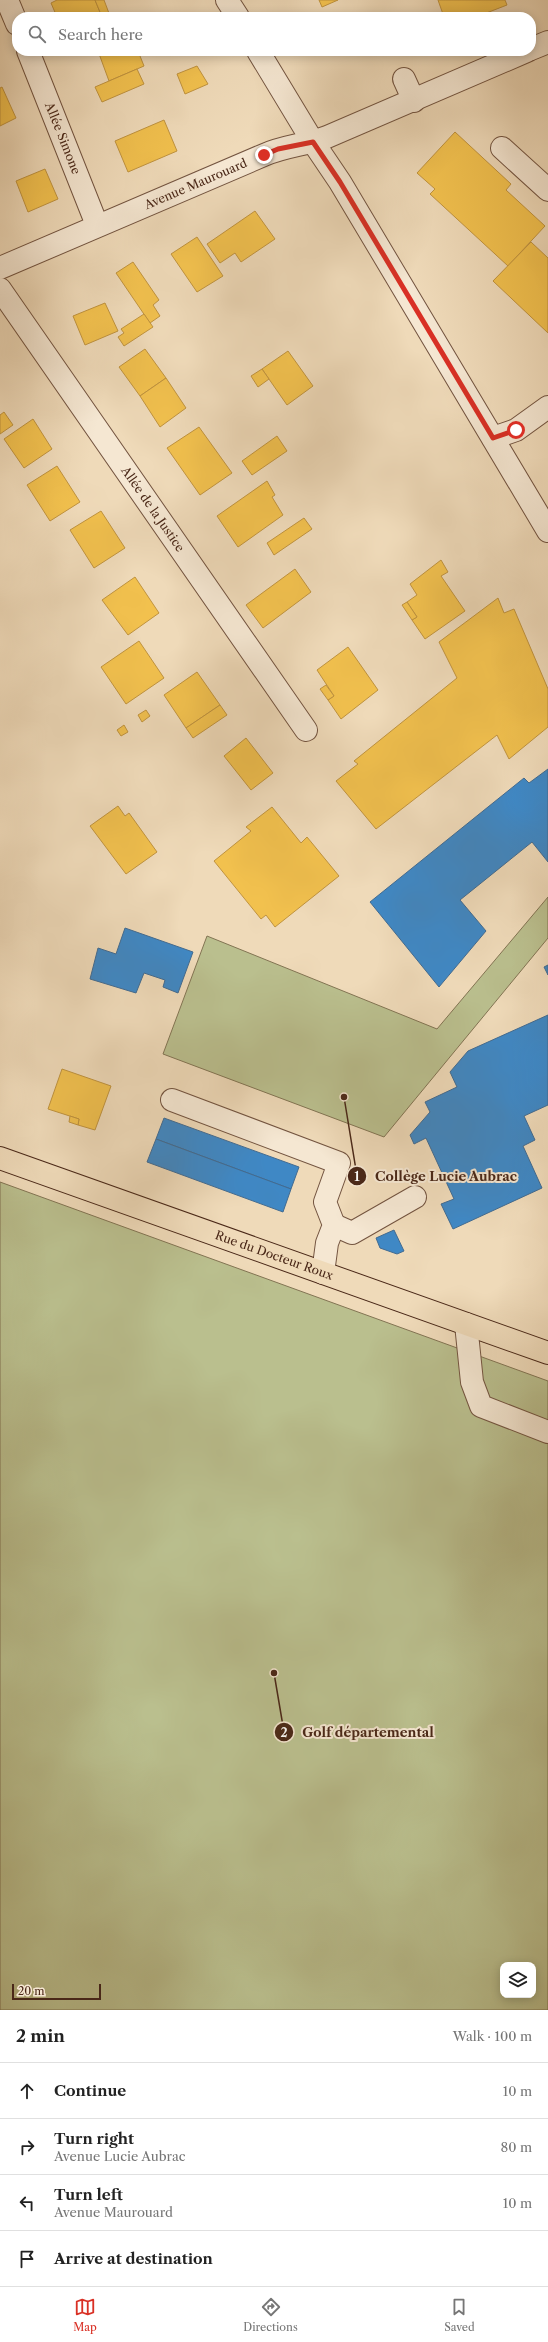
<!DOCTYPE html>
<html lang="en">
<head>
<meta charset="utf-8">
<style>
	body { margin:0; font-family:"Libre Caslon Text",serif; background:#f2f2f2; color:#222 }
	.controls { position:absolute; right:12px; bottom:12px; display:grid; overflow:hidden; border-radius:8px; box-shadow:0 2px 10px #0003 }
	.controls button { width:36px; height:36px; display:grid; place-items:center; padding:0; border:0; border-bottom:1px solid #e0e0e0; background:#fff; color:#222; font:20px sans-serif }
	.scale { position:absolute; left:12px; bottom:10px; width:89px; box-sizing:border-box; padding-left:4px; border:2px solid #4a2818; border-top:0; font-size:11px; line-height:14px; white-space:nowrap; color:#4a2818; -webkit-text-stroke:3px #f5e7d2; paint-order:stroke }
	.stop { position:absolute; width:12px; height:12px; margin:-9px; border:3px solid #d93025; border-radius:50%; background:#fff }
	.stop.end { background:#d93025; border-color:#fff; box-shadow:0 1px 4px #0008 }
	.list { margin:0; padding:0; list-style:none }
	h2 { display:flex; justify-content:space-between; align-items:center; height:52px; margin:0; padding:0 16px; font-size:17px }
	h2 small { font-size:13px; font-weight:400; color:#767676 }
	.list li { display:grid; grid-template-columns:26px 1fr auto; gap:12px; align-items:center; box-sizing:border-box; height:56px; padding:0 16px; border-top:1px solid #e0e0e0 }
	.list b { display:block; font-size:15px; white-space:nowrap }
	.list p { margin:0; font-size:13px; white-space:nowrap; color:#767676 }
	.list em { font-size:13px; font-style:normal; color:#767676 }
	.icon { flex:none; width:22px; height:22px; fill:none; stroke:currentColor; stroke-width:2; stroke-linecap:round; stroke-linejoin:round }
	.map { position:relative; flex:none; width:548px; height:2010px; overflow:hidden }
	.search { position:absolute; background:#fff; box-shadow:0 2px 10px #0003; left:12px; right:12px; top:12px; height:44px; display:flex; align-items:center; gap:10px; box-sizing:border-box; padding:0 14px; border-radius:16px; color:#767676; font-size:15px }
	.sheet { height:276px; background:#fff }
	nav { display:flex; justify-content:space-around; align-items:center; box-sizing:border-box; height:56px; border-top:1px solid #e0e0e0; background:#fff; font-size:11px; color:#767676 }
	nav a { display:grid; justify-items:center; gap:2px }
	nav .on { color:#d93025 }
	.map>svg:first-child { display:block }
</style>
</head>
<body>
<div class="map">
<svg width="548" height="2010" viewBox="0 0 548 2010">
	<rect width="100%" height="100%" fill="#efdab9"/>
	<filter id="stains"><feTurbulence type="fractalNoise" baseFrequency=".005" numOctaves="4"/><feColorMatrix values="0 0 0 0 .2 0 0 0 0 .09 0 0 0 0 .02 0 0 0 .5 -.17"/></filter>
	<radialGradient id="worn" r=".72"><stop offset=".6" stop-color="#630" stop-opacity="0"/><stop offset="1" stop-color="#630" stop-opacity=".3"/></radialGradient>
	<g fill="#babf8e" stroke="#827453" fill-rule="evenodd">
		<path d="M548 897V938L384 1137 163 1054 207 936 437 1029Z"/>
		<path d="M0 1182 548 1381V2010H0ZM503 1965H533V1995H503Z"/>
	</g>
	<g fill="#f2c14e" stroke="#c0933e">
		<path d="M57 0H95L102 17H57L51 3Z"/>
		<path d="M95 0H104L110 16 102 17Z"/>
		<path d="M319 0H338L322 7Z"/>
		<path d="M438 0H505L507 5 476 17H444Z"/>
		<path d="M90 51H98V52L92 55Z"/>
		<path d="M98 51H138L144 66 109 81Z"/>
		<path d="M197 66 208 84 185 94 177 74Z"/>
		<path d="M137 69 144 84 102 102 95 87Z"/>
		<path d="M2 87 16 118 0 126V88Z"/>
		<path d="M164 120 177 151 128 172 115 141Z"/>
		<path d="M455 132 511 184 506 190 545 226 508 266 430 194 435 189 417 173Z"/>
		<path d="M45 169 58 199 28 212 16 181Z"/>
		<path d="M255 211 275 239 241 262 235 253 220 263 207 244Z"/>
		<path d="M197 237 223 276 197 292 171 254Z"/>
		<path d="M531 242 548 258V333L493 281Z"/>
		<path d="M133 262 159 300 153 305 160 316 150 323 116 273Z"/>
		<path d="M105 303 118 331 85 345 73 316Z"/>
		<path d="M144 314 153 327 124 346 118 337 124 333 121 329Z"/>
		<path d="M145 349 166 378 140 396 119 367Z"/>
		<path d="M288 351 313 386 287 405 262 369Z"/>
		<path d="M262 369 269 379 258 387 251 376Z"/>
		<path d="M166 378 186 408 160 427 140 396Z"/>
		<path d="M4 412 13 425 0 434V415Z"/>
		<path d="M33 419 52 449 24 468 4 439Z"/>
		<path d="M199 427 232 473 200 495 167 448Z"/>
		<path d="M277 436 287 451 252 475 242 461Z"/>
		<path d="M57 466 80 502 50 521 27 485Z"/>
		<path d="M267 481 275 495 272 497 283 515 238 547 217 516Z"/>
		<path d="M101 511 125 548 94 568 70 530Z"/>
		<path d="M304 518 312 529 274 555 267 543Z"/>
		<path d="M441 560 448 572 441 576 465 611 425 639 412 620 417 617 407 602 417 595 410 584Z"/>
		<path d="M295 569 311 592 263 628 246 605Z"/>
		<path d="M135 577 159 613 128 635 102 600Z"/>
		<path d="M498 598 504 613 514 609 548 689V727L509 759 497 735 376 829 336 781 358 764 354 761 457 678 439 642Z"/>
		<path d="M407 602 417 617 412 620 402 605Z"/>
		<path d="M139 641 164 678 126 704 101 667Z"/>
		<path d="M348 647 378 690 341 719 328 700 334 696 317 670Z"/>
		<path d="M197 672 220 705 186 728 164 695Z"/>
		<path d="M326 685 334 696 328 700 320 689Z"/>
		<path d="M220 705 227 715 193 738 186 728Z"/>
		<path d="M146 710 150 716 142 722 138 715Z"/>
		<path d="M124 725 128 732 121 736 117 730Z"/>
		<path d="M246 738 273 773 251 790 224 756Z"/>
		<path d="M118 806 125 816 129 813 157 852 126 874 90 826Z"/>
		<path d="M272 807 301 843 307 837 339 876 275 927 266 915 261 919 214 861 251 831 246 827Z"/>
		<path d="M62 1069 111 1086 95 1130 78 1125 79 1119 48 1109Z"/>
		<path d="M70 1116 79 1119 78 1125 69 1122Z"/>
	</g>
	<g fill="#3f88c5" stroke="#426b91">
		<path d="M548 769V862L532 842 460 900 486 931 439 987 370 902 524 778 529 783Z"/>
		<path d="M125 928 193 952 178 993 163 987 165 980 144 973 136 993 90 979 98 948 116 954Z"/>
		<path d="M548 965V975L544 967Z"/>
		<path d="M548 1015V1105L524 1116 535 1140 523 1146 542 1188 453 1229 441 1204 454 1199 426 1138 414 1144 410 1135 430 1112 425 1102 457 1087 450 1072 468 1051Z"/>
		<path d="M164 1118 299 1167 291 1189 156 1139Z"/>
		<path d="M156 1139 291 1189 283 1212 147 1162Z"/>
		<path d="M394 1230 404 1251 397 1254 380 1248 376 1238Z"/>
	</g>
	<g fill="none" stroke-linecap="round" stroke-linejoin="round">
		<g stroke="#735440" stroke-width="24">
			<g id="minor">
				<path d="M7 0 17 24"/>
				<path d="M227 0 238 17"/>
				<path d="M531 49 548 42"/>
				<path id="s1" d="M28 51 97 225"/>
				<path d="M258 51 313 142 340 182 548 531"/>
				<path d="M404 79 414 101"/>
				<path d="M502 148 548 190"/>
				<path id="s2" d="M0 268 264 155C284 146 306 145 327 137L527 51"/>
				<path id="s3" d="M0 289 306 730"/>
				<path d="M493 438 516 430 548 407"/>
				<path d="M172 1100 339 1163 325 1202 334 1225 327 1243 323 1273"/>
				<path d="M334 1225 352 1233 415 1197"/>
				<path d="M466 1324 472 1382 481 1406 548 1432"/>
			</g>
		</g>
		<g stroke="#4a2818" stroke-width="24">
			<g id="major">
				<path id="s4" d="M0 1158 548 1353"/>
			</g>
		</g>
		<use href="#minor" stroke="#f5e7d2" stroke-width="22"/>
		<use href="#major" stroke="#efdab9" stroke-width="22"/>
	</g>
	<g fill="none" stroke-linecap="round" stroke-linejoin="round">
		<path stroke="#d93025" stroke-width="5" d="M264 155 278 149 313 142 340 182 493 438 516 430"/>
	</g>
	<g text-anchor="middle" stroke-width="4" stroke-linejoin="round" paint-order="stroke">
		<g font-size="12" fill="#4a2818" stroke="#f5e7d2">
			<text dy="4" stroke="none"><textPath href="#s1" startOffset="94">Allée Simone</textPath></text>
			<text dy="4" stroke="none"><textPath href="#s2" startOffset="213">Avenue Maurouard</textPath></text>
			<text dy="4" stroke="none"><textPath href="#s3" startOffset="268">Allée de la Justice</textPath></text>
			<text dy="4" stroke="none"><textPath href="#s4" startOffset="291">Rue du Docteur Roux</textPath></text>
		</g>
	</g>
	<path fill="none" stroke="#4a2818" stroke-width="1.5" d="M344 1097L357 1176M274 1673L284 1732"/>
	<g fill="#4a2818" stroke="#f5e7d2" stroke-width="1.5">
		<circle cx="344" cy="1097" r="4"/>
		<circle cx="274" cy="1673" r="4"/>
		<circle cx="357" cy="1176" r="10"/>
		<circle cx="284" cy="1732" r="10"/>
	</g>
	<g font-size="12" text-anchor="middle" font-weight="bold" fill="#fff">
		<text x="357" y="1181">1</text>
		<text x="284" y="1737">2</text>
	</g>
	<g font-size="13" text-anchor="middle" font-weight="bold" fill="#4a2818" stroke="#f5e7d2" stroke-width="4" stroke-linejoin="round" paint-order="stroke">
		<text x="446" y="1181">Collège Lucie Aubrac</text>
		<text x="368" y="1737">Golf départemental</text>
	</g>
	<rect width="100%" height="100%" filter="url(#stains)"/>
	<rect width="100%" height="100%" fill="url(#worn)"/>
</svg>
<div class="controls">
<button><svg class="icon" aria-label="layers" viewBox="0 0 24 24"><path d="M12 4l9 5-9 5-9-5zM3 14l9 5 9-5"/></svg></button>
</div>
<div class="scale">20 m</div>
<div class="stop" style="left:516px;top:430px"></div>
<div class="stop end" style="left:264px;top:155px"></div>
<div class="search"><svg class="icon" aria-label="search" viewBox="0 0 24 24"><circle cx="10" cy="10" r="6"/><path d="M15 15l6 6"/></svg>Search here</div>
</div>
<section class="sheet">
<h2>2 min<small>Walk · 100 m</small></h2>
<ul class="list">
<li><svg class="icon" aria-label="ahead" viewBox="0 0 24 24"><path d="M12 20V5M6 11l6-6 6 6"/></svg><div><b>Continue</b></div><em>10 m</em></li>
<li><svg class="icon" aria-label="right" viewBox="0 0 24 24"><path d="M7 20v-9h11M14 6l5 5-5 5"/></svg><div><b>Turn right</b><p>Avenue Lucie Aubrac</p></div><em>80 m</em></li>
<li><svg class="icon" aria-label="left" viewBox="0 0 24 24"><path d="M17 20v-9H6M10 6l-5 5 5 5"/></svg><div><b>Turn left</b><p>Avenue Maurouard</p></div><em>10 m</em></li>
<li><svg class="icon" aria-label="arrive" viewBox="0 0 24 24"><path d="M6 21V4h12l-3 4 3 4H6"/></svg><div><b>Arrive at destination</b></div></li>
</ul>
</section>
<nav>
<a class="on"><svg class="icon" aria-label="map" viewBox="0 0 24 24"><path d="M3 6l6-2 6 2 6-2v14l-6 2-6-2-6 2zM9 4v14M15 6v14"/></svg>Map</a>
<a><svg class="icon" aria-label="directions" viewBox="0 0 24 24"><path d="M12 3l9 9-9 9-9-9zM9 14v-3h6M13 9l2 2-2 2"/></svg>Directions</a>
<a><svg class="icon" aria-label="saved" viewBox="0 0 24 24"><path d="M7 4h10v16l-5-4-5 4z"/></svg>Saved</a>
</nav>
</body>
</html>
